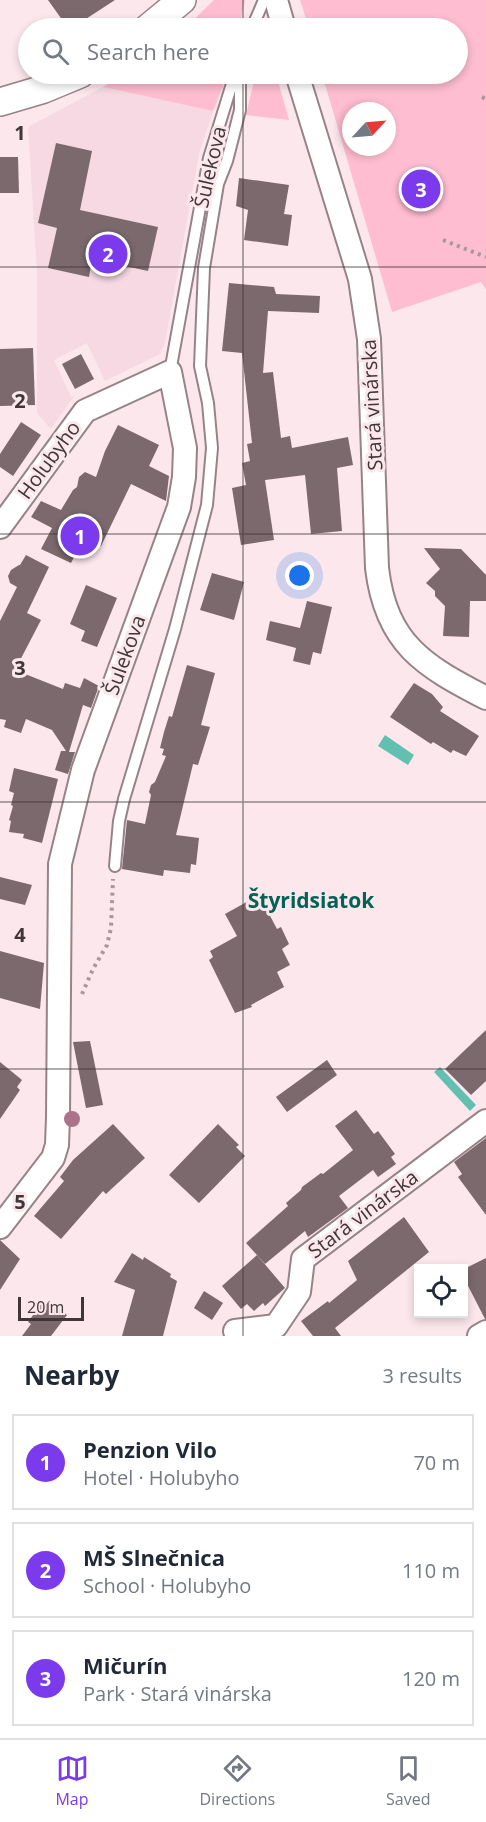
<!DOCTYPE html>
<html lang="en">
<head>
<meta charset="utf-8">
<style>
	body { margin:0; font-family:"Open Sans",sans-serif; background:#f2f2f3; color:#1f2937 }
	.controls { position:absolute; right:18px; bottom:18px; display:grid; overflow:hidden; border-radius:0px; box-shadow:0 3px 9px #0003 }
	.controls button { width:54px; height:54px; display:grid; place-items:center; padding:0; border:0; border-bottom:2px solid #e0e1e3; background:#fff; color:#1f2937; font:30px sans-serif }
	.compass { position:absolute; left:342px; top:102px; width:54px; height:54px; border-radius:50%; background:#fff; box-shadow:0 3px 9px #0003; rotate:64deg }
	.scale { position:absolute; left:18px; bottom:15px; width:66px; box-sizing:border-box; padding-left:6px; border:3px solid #3e3638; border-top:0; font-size:16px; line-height:21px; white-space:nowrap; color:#3e3638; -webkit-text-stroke:4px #fce7ed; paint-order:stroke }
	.you { position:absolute; left:300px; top:576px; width:21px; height:21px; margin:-15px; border:4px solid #fff; border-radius:50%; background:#1a73e8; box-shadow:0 0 0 9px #1a73e833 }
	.badge { display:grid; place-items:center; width:39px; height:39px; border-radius:50%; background:#7c3aed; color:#fff; font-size:20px; font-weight:700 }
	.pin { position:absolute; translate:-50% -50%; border:3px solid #fff; box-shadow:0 2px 6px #0006 }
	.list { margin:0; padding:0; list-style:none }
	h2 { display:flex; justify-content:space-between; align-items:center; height:78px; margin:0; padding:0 24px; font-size:26px }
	h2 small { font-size:20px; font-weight:400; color:#747a83 }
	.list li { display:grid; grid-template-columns:39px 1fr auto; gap:18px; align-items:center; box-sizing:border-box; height:96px; margin:0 12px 12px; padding:0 12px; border:2px solid #e0e1e3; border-radius:0px }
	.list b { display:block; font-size:22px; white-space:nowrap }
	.list p { margin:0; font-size:20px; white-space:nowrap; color:#747a83 }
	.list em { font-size:20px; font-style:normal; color:#747a83 }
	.icon { flex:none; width:33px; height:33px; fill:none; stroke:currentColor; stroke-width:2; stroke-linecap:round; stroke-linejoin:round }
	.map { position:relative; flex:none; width:486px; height:1336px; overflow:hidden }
	.search { position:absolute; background:#fff; box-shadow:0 3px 9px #0003; left:18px; right:18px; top:18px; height:66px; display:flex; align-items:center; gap:15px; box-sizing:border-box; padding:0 21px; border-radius:33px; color:#747a83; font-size:22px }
	.sheet { height:402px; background:#fff }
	nav { display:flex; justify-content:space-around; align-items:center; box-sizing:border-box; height:84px; border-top:2px solid #e0e1e3; background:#fff; font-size:16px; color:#747a83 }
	nav a { display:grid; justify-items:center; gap:3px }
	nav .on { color:#7c3aed }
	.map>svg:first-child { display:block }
</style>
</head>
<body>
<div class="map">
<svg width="486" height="1336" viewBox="0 0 486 1336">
	<rect width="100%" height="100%" fill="#fce7ed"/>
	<path fill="#f6d9e2" d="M103 87 213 111 199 154 165 343 160 354 105 381 87 343 54 360 71 397 74 396 51 429 37 413V271L28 127Z"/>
	<g fill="#febdd1" fill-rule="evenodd">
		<path d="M214 0H245L239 28H185Z"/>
		<path d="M300 0H486V289L481 282 392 312 322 74H458V28H309ZM351 111H387V147H351Z"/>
		<path d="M125 74H228L213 111 103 87Z"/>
		<path d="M252 74H276L289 120 246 115 253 85Z"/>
	</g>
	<g fill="#62c0b0">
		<path d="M385 735 414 755 408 765 378 746Z"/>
		<path d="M440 1067 476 1105 470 1111 434 1072Z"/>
	</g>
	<g fill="#7b696e">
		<path d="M48 0H115L72 28H68Z"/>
		<path d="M56 143 92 151 80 210 158 227 148 271 92 259 89 277 48 268 57 228 38 223Z"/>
		<path d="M0 157H18L19 193H0Z"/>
		<path d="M239 178 289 185 284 214 292 215 288 246 244 240 248 210 236 206Z"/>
		<path d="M229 283 274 287 276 294 320 296 319 313 268 311 263 373 273 372 281 438 290 436 292 448 348 437 353 465 337 468 342 531 311 534 305 475 265 480 274 540 241 545 232 488 246 485 242 463 250 461 247 444 252 443 242 353 222 351Z"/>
		<path d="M33 348 35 405 0 406V349Z"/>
		<path d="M81 354 94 379 75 389 62 364Z"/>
		<path d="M21 422 41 435 13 476 0 467V454Z"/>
		<path d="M118 425 159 445 149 466 169 476 166 501 131 484 101 546 84 538 71 563 41 549 52 528 31 517 41 501 61 510 73 490 77 487 79 477 85 472 96 477 105 451Z"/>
		<path d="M424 548 461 549 486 575V601H470L469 637 443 636 445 606 435 596V591L426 583 440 569Z"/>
		<path d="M26 555 49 567 27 613 41 620 15 670 63 689 65 683 80 688 84 678 99 686 91 708 83 705 69 752H75L68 774 55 770 61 751H66L52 730 26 719 21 733 4 727 6 720 0 719V621L17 587 10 583 8 576 11 570 19 565H20Z"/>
		<path d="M212 573 244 582 234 620 200 610Z"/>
		<path d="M86 585 117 598 97 647 81 641 85 631 70 624Z"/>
		<path d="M307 601 332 607 321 654 313 652 310 665 293 661 296 648 266 640 270 621 300 628Z"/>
		<path d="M187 665 215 673 201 725 210 727 198 765 193 764 176 835 199 838 196 865 191 864 190 873 164 870 163 876 122 869 127 820 145 824 151 795 149 792 151 785 155 782 166 756 162 755 164 749 160 748 164 732 169 716 172 717Z"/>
		<path d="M414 683 432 694 443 707 440 711 479 736 466 756 453 750 451 753 433 742 431 744 390 717Z"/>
		<path d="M14 768 58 779 42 843 23 838 24 834 9 832 11 821 9 820 13 806 11 805 14 793 9 791Z"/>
		<path d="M0 877 32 885 25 905 0 899Z"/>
		<path d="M259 895 277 929 281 927 289 944 282 949 290 965 277 972 284 987 251 1005 252 1007 235 1013 209 960 213 957 210 951 237 936 225 914Z"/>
		<path d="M0 951 44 963 40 1009 0 998Z"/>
		<path d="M486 1030V1081L471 1095 445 1069Z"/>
		<path d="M90 1041 103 1105 86 1108 73 1042Z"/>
		<path d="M327 1060 337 1075 287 1112 276 1097Z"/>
		<path d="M0 1062 22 1080 17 1087 20 1090 0 1119Z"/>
		<path d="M356 1110 374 1134 378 1131 395 1154 391 1157 396 1164 378 1177 373 1170 339 1196 348 1208 308 1237 305 1231 265 1264 246 1243 288 1206 286 1203 301 1190 302 1187 321 1173 323 1174 353 1150 335 1126Z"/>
		<path d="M113 1124 145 1158 106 1194 103 1191 61 1239 34 1216 64 1181 60 1177 73 1160Z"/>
		<path d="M218 1124 239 1145 236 1147 245 1156 199 1203 169 1175Z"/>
		<path d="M486 1138V1215L458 1177 462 1174 454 1162Z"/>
		<path d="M404 1217 429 1252 335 1328 341 1336H313L301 1321 328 1301 329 1303 357 1280 348 1261Z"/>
		<path d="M0 1240 20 1259 0 1290Z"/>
		<path d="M132 1253 143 1260 144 1257 171 1274 170 1277 177 1281 163 1336H122L135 1290 114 1282Z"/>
		<path d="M257 1255 285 1288 265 1306 263 1303 254 1311 247 1304 241 1309 222 1286Z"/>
		<path d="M486 1258V1319H485L464 1278V1269Z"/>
		<path d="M204 1291 223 1303 212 1320 194 1308Z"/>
		<path d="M49 1301 67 1315 51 1336H22L31 1324 28 1322 42 1303 45 1306Z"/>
	</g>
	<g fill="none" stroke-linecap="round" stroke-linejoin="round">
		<g stroke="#968388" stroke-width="14">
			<g id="service">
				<path d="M252 28 264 0"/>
				<path d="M170 372 209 158 235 74"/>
				<path d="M115 866 119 821 124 799 175 629 207 505 212 448 208 403 200 366 204 268 218 184 227 161 240 110V74"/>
			</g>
		</g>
		<g stroke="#968388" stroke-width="26">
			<g id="minor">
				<path d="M276 0 284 28"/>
				<path d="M297 74 360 279 369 339 377 568C386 644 424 666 486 698"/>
				<path d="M0 527 85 411 170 372 185 448 184 477 179 507 83 770 60 864 58 1117 57 1145 53 1158 0 1227"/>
				<path d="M235 1331 276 1326 299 1292 303 1259 486 1121"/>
				<path d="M479 1336 486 1332"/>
			</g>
		</g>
		<g stroke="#968388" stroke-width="30">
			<g id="tertiary">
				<path d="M148 28 182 0"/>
				<path d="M0 102 44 89 80 74"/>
			</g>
		</g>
		<g stroke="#a6979b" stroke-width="4" stroke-dasharray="3 4.5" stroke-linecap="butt">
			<path d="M482 97 486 99"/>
			<path d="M443 240 486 257"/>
			<path d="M82 994 93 969 107 945 111 928 113 879"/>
		</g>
		<use href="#service" stroke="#fff" stroke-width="10"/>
		<use href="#minor" stroke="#fff" stroke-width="22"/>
		<use href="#tertiary" stroke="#fff" stroke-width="27"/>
	</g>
	<circle fill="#ac738b" cx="72" cy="1119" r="8"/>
	<path fill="none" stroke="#3e3638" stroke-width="1.5" stroke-opacity="0.55" d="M243 0V28M243 74V1336M0 267H486M0 534H486M0 802H486M0 1069H486"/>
	<g text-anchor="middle" stroke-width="6" stroke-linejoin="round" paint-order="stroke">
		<g font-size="20" fill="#3e3638" stroke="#fce7ed">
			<text transform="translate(210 167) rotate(-77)" y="7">Šulekova</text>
			<text transform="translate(372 405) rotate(-93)" y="7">Stará vinárska</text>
			<text transform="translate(49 460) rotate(-54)" y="7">Holubyho</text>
			<text transform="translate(125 655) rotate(-70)" y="7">Šulekova</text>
			<text transform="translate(363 1214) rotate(-37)" y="7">Stará vinárska</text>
		</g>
		<g font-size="21" font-weight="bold" fill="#016256" stroke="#fce7ed">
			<text x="311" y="908">Štyridsiatok</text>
		</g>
	</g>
	<g font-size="20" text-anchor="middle" font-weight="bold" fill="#3e3638" stroke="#fce7ed" stroke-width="6" stroke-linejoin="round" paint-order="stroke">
		<text x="20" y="140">1</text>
		<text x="20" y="408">2</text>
		<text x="20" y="675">3</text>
		<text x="20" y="942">4</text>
		<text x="20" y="1209">5</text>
	</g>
</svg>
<div class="controls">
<button><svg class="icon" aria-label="locate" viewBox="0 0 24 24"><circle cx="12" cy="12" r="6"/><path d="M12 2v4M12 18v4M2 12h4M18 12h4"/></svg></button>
</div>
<svg class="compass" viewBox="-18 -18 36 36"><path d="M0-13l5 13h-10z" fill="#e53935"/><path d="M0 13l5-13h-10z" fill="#747a83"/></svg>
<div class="scale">20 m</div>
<div class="you"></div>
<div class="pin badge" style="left:80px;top:536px">1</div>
<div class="pin badge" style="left:108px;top:254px">2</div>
<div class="pin badge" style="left:421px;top:189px">3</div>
<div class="search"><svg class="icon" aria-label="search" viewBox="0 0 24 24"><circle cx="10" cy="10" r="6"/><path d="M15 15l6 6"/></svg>Search here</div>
</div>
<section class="sheet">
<h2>Nearby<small>3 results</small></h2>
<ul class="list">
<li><span class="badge">1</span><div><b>Penzion Vilo</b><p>Hotel · Holubyho</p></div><em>70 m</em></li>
<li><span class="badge">2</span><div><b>MŠ Slnečnica</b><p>School · Holubyho</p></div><em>110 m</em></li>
<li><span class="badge">3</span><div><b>Mičurín</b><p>Park · Stará vinárska</p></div><em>120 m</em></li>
</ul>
</section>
<nav>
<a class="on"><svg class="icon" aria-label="map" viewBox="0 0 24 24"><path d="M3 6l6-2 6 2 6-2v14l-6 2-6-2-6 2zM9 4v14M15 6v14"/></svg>Map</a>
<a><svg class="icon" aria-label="directions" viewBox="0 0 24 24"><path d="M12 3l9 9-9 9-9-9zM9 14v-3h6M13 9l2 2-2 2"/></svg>Directions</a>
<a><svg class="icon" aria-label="saved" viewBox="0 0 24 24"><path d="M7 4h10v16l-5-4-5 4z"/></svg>Saved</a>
</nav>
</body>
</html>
